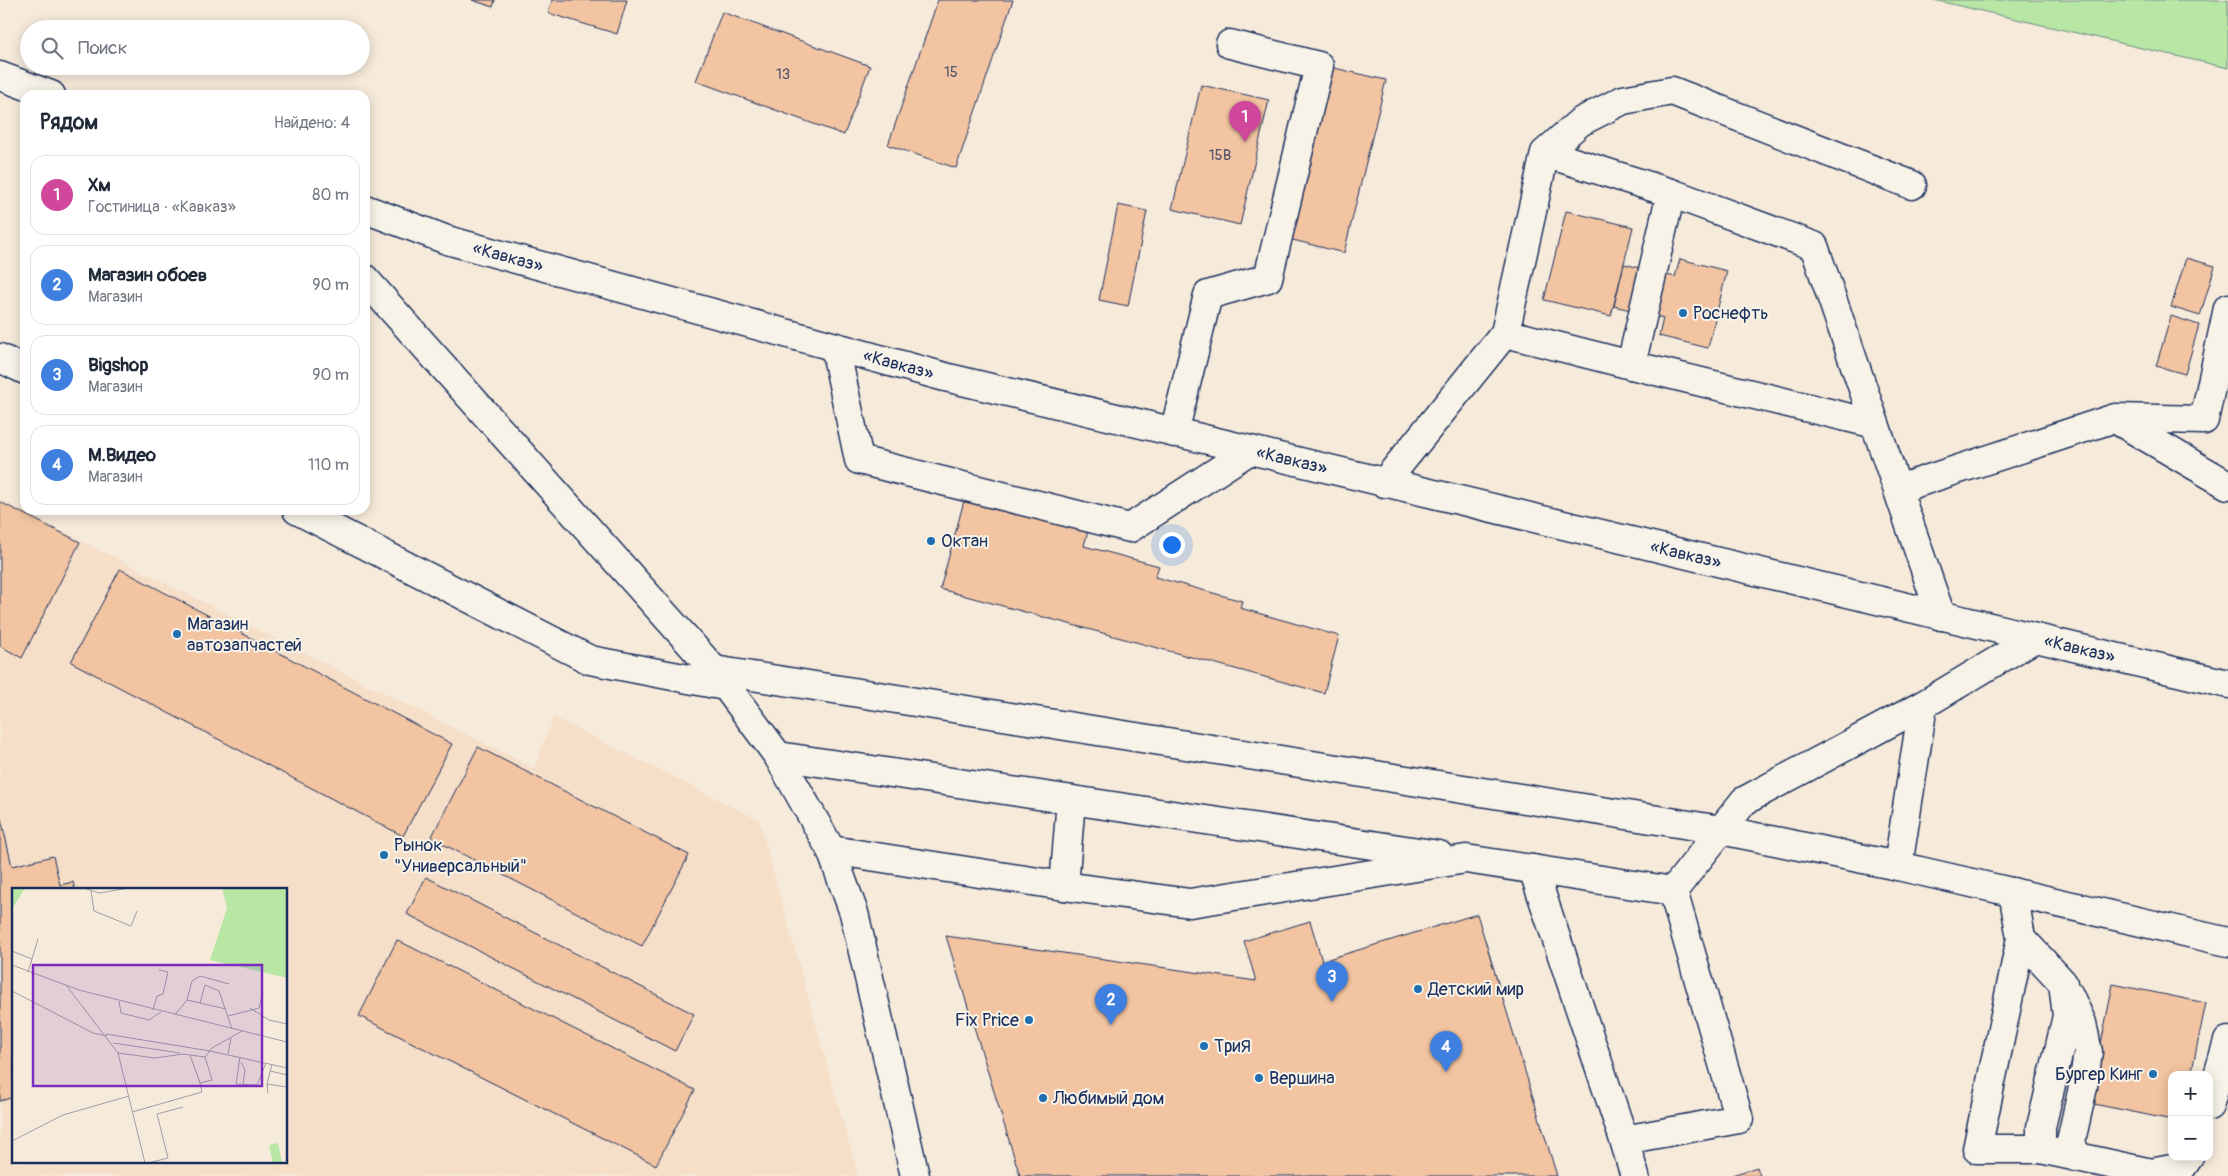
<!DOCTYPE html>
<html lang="ru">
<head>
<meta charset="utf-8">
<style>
	body { margin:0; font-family:Pangolin,sans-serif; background:#f2f2f3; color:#1f2937 }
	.controls { position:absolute; right:15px; bottom:15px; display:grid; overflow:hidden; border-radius:10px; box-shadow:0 2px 12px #0003 }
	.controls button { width:45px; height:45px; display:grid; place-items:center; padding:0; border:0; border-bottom:1px solid #e0e1e3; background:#fff; color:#1f2937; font:25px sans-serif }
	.you { position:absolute; left:1171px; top:544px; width:18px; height:18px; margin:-12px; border:4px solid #fff; border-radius:50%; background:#1a73e8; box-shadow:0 0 0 8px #1a73e833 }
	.badge { display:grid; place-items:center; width:32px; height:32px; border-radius:50%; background:#ea580c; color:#fff; font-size:16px; font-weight:700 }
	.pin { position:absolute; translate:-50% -41px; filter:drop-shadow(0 1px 2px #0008) }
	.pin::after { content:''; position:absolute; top:26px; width:18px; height:15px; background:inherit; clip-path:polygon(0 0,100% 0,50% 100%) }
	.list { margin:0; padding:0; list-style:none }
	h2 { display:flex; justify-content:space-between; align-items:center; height:65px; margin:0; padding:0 20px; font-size:21px }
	h2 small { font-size:16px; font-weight:400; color:#747a83 }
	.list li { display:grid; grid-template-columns:32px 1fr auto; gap:15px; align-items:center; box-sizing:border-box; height:80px; margin:0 10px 10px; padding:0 10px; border:1px solid #e0e1e3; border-radius:15px }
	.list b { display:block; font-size:19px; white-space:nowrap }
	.list p { margin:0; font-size:16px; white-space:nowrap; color:#747a83 }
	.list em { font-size:16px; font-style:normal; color:#747a83 }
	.icon { flex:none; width:28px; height:28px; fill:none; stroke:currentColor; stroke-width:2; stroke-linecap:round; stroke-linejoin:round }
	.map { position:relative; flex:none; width:2228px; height:1176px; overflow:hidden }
	.search { position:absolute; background:#fff; box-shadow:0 2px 12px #0003; left:20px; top:20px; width:350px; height:55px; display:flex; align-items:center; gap:12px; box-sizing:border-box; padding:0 18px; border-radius:28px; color:#747a83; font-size:19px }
	.panel { position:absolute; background:#fff; box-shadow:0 2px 12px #0003; left:20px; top:90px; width:350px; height:425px; border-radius:15px }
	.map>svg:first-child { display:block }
</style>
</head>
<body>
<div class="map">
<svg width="2228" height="1176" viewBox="0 0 2228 1176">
	<rect width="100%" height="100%" fill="#f6eada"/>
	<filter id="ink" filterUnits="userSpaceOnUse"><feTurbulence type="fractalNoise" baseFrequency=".02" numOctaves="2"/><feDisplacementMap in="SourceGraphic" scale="10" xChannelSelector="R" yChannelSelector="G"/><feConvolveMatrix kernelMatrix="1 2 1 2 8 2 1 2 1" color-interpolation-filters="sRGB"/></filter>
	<g filter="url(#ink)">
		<path fill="#f5dfc9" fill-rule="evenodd" d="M0 500 534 768 554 717 759 820 858 1176H0ZM14 890H286V1162H14Z"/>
		<path fill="#b7e6a5" stroke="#698a82" d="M1934 0H2228V68Z"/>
		<g fill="#f2c4a1" stroke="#1b2f5e">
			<path d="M472 0H495L493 7Z"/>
			<path d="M552 0H627L617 34 548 13Z"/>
			<path d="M938 0H1013L956 168 888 145Z"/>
			<path d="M722 12 870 66 844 135 696 81Z"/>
			<path d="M1330 67 1386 80 1344 253 1289 239Z"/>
			<path d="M1201 85 1269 100 1240 225 1172 209Z"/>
			<path d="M1118 205 1147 211 1128 306 1099 300Z"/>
			<path d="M1566 211 1633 227 1611 316 1544 300Z"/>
			<path d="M2186 258 2215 266 2200 316 2171 307Z"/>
			<path d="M1680 259 1727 271 1708 348 1659 336 1663 318 1614 306 1624 264 1675 277Z"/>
			<path d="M2171 316 2199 325 2185 374 2156 366Z"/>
			<path d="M967 490 1090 523 1084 546 1159 566 1155 577 1242 601 1240 608 1339 636 1324 693 940 589Z"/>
			<path d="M0 502 80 542 22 658 0 646Z"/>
			<path d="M120 569 452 744 403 836 71 662Z"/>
			<path d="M478 747 689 855 642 946 431 838Z"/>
			<path d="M0 814 12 866 53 856 60 885 73 882 75 890H14V1097L0 1101Z"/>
			<path d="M426 877 694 1014 675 1051 407 914Z"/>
			<path d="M1477 914 1557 1176H1020L946 936 1256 981 1244 941 1310 921 1322 961Z"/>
			<path d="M397 940 695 1090 656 1165 359 1016Z"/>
			<path d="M2113 984 2206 1003 2191 1075H2172V1120L2089 1103Z"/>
			<path d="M1757 1167 1760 1176H1729Z"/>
		</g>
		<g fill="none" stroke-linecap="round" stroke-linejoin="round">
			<g stroke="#1b2f5e" stroke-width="31">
				<g id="minor">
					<path d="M1545 153 1671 193"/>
					<path d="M365 279 714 670 778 756 831 850 854 913 915 1176"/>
					<path d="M1505 333 1545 153 1580 122 1623 100 1672 91 1912 185"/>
					<path d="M835 347 859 460 1130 528 1250 450"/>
					<path d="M0 358 25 370"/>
					<path d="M1631 365 1875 424"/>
					<path d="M2117 420 2228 485"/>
					<path d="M1174 433 1208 295 1268 278 1319 66 1230 44"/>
					<path d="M1384 483 1505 333 1631 365 1671 193 1814 246 1941 616"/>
					<path d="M1898 489 2115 418 2204 420 2228 308"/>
					<path d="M297 510 590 660 725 686"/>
					<path d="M714 670 1721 830 1898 866 2228 942"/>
					<path d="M778 756 1439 855"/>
					<path d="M831 850 1064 886 1190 903 1466 859 1673 891"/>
					<path d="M1898 866 1923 705"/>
					<path d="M1533 869 1624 1140"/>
					<path d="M1064 886 1071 800"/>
					<path d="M2013 892 2021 938 1977 1149H2041L2151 1173 2182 1167 2189 1157"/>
					<path d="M2021 938 2063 983 2067 1016 2041 1127V1149"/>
					<path d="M2069 995 2082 1023 2088 1052 2083 1087 2071 1141 2076 1157"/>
					<path d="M2209 1106 2228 1041"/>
					<path d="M1635 1176 1624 1140 1739 1119 1673 891 1744 801 1923 705 2035 638"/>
				</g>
			</g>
			<g stroke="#1b2f5e" stroke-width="31">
				<g id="highway">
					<path d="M0 76 51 95"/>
					<path id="s1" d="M365 209 447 240 945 377 2228 684"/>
				</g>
			</g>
			<use href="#minor" stroke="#f7f3e8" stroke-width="28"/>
			<use href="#highway" stroke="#f7f3e8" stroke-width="28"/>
		</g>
	</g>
	<g fill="#1f6fb2" stroke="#f7f3e8" stroke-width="2">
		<circle cx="1683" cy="313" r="5"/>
		<circle cx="931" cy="541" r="5"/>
		<circle cx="177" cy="634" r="5"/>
		<circle cx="384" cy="855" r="5"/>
		<circle cx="1418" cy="989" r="5"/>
		<circle cx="1029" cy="1020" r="5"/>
		<circle cx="1204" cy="1046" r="5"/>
		<circle cx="2153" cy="1074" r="5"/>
		<circle cx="1259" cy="1078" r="5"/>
		<circle cx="1043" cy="1098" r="5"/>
	</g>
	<g text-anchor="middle" stroke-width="4" stroke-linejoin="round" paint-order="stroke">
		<g font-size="15" fill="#51546f">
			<text x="951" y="77">15</text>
			<text x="783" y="79">13</text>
			<text x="1220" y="160">15В</text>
		</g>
		<g font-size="18" fill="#1b2f5e" stroke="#f7f3e8">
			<text dy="6" stroke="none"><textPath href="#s1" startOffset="151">«Кавказ»</textPath></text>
			<text dy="6" stroke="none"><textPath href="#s1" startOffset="556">«Кавказ»</textPath></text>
			<text dy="6" stroke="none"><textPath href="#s1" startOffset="961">«Кавказ»</textPath></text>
			<text dy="6" stroke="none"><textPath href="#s1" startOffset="1366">«Кавказ»</textPath></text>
			<text dy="6" stroke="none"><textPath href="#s1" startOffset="1771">«Кавказ»</textPath></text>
		</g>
		<g font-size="18" fill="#1b2f5e" stroke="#f7f3e8" text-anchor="start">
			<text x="1693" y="319">Роснефть</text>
			<text x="941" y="547">Октан</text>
			<text x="187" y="630">Магазин<tspan x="187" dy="21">автозапчастей</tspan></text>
			<text x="394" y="851">Рынок<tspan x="394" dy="21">"Универсальный"</tspan></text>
			<text x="1428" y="995">Детский мир</text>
			<text x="1019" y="1026" text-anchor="end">Fix Price</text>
			<text x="1214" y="1052">ТриЯ</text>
			<text x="2143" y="1080" text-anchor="end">Бургер Кинг</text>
			<text x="1269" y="1084">Вершина</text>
			<text x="1053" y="1104">Любимый дом</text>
		</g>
	</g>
	<g transform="translate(12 888)">
		<rect width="275" height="275" fill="#f6eada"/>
		<path d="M0 0H13L0 21ZM210 0H275V90L198 72 215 20ZM266 255 270 274 261 275 257 257Z" fill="#b7e6a5"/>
		<path fill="none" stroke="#9e9fa8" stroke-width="1" d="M72 0 87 5 117 0M79 3 82 23 119 38 125 23M0 63 20 71M0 77 67 102 275 154M16 84 26 51M54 97 106 165 133 275M0 103 81 145 95 148M175 112 180 93 188 88 217 96M107 113 109 125 137 132 149 124M188 115 214 121M238 120 257 132 275 136M141 122 145 108 151 106 156 84 147 82M163 127 175 112 188 115 193 97 207 103 220 141M216 128 247 120 251 103M94 146 198 163 275 180M101 155 168 165M106 165 143 170 171 166 193 169M216 166 219 150M178 167 188 195M228 169 224 196 245 197 254 175M229 174 233 182 231 196M258 183 275 187M255 196 260 176M256 205 255 196 275 199M120 224 190 204 188 195 200 192 193 169 200 160 230 143M0 253 51 227 117 208M136 275 156 270 145 226 171 219"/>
		<path fill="#7b2cbf" fill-opacity="0.15" stroke="#7b2cbf" stroke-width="2.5" d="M21 77H250V198H21Z"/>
		<rect width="275" height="275" fill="none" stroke="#1b2f5e" stroke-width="2.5"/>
	</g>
</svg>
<div class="controls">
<button>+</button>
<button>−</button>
</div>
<div class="you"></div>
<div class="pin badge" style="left:1245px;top:142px;background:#d1479c">1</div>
<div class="pin badge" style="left:1111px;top:1025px;background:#3f7fe0">2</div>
<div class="pin badge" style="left:1332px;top:1002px;background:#3f7fe0">3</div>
<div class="pin badge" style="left:1446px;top:1072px;background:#3f7fe0">4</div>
<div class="search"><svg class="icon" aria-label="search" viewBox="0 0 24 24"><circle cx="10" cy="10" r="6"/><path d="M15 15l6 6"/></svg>Поиск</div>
<section class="panel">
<h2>Рядом<small>Найдено: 4</small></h2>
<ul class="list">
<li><span class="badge" style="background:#d1479c">1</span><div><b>Хм</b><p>Гостиница · «Кавказ»</p></div><em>80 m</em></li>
<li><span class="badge" style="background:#3f7fe0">2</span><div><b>Магазин обоев</b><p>Магазин</p></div><em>90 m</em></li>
<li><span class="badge" style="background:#3f7fe0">3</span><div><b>Bigshop</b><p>Магазин</p></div><em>90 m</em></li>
<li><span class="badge" style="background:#3f7fe0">4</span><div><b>М.Видео</b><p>Магазин</p></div><em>110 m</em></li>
</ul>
</section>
</div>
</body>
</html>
